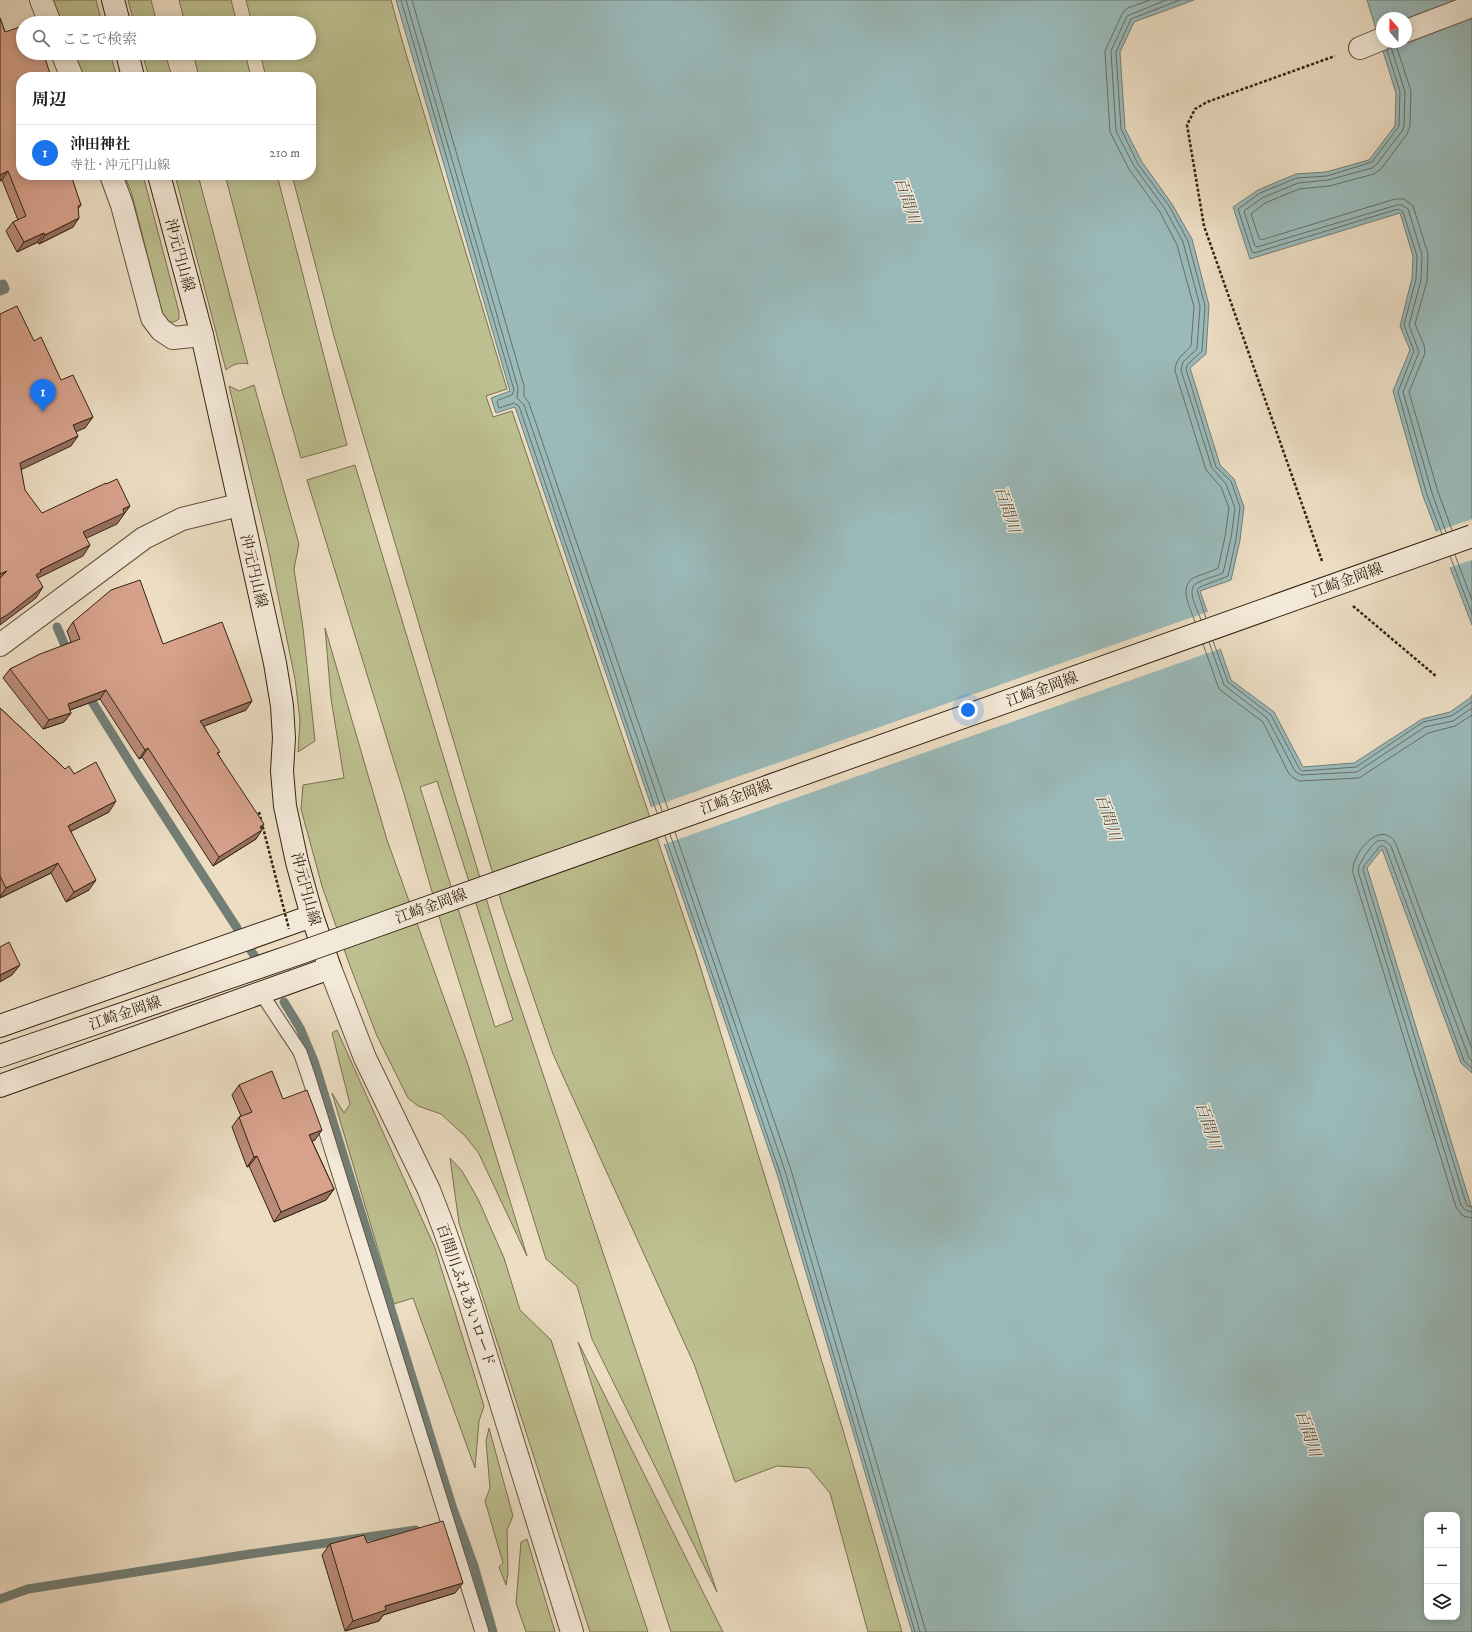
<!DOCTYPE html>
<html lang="ja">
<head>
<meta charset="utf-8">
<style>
	body { margin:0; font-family:"IM FELL DW Pica","Noto Serif JP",serif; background:#f6f6f6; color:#202124 }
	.controls { position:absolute; right:12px; bottom:12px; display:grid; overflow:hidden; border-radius:8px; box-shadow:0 2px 10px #0003 }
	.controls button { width:36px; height:36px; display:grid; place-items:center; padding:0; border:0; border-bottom:1px solid #e0e0e0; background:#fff; color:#202124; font:20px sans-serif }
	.compass { position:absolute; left:1376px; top:12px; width:36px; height:36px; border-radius:50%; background:#fff; box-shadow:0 2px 10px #0003; rotate:340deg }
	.you { position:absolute; left:968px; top:710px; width:14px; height:14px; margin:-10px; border:3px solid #fff; border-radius:50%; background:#1a73e8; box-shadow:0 0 0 6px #1a73e833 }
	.badge { display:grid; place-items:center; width:26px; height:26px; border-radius:50%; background:#1a73e8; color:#fff; font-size:13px; font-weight:700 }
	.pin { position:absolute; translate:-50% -33px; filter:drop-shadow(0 1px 2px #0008) }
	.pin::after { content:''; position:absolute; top:21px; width:14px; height:12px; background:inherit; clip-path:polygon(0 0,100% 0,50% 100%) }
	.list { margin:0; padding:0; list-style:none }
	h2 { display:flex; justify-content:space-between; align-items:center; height:52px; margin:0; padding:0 16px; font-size:17px }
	h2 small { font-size:13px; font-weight:400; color:#757577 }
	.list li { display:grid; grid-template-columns:26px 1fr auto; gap:12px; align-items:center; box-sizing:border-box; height:56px; padding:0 16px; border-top:1px solid #e0e0e0 }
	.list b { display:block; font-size:15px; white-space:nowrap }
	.list p { margin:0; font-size:13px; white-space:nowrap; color:#757577 }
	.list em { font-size:13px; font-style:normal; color:#757577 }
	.icon { flex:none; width:22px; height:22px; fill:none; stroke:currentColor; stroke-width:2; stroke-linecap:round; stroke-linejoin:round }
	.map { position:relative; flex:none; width:1472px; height:1632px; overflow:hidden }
	.search { position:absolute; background:#fff; box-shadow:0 2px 10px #0003; left:16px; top:16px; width:300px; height:44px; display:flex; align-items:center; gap:10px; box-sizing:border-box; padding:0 14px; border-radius:22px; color:#757577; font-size:15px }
	.panel { position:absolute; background:#fff; box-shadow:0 2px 10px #0003; left:16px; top:72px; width:300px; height:108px; border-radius:16px }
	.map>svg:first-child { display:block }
</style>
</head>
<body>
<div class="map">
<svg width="1472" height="1632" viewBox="0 0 1472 1632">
	<rect width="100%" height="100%" fill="#ecddc3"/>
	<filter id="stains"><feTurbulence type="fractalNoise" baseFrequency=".005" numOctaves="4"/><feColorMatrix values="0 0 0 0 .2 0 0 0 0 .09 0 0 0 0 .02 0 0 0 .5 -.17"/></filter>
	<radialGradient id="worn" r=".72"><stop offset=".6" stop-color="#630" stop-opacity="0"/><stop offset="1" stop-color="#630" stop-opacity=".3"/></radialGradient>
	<g fill="#bdbf90" stroke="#797150" fill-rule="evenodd">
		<path d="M52 0H96L102 23H60Z"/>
		<path d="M128 0H151L157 23H134Z"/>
		<path d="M179 0H231L237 23H185Z"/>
		<path d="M246 0H391L404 47 507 389 486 396 493 417 512 411 696 953 843 1430 902 1632H868L830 1493 809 1468 777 1466 735 1482 694 1364 553 1054 503 908 335 340 292 175H311V77H266L260 53H309V23H252Z"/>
		<path d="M73 53H110L117 77H83Z"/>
		<path d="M142 53H165L172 77H149Z"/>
		<path d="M193 53H245L251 77H199Z"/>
		<path d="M124 175H143L179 312V319L174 322H168L163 316 131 191Z"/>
		<path d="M175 175H198L248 364C239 362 233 364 226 370Z"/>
		<path d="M225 175H277L347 445 301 458 280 384Z"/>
		<path d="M254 385 299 544 294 569 303 628 315 741 298 752 300 720 295 679 268 547 229 386 239 391Z"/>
		<path d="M355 465 507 967 717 1592 592 1339 577 1286 546 1259 443 930 404 794 307 480ZM437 781 513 1020 495 1027 420 787Z"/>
		<path d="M325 628 387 840 468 1065 527 1256 478 1152 465 1136 441 1114 418 1106 408 1098 377 1036 350 966 322 886 301 809 303 785 344 778 331 699Z"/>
		<path d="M337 1030 435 1248 484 1406 479 1421 475 1468 413 1298 394 1304 332 1093 344 1113 350 1104 332 1033Z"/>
		<path d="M450 1158 462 1171 478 1199 504 1258 520 1310 551 1340 648 1632H590L459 1223Z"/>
		<path d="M578 1342 723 1632H671Z"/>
		<path d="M489 1428 513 1516 507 1530 508 1573 506 1585 499 1567 503 1563 485 1501 490 1488 486 1441Z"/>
		<path d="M527 1539 555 1632H526L516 1603 521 1542Z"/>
	</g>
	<g fill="#9ababa" stroke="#727e76" fill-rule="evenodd">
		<path d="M396 0H1194L1134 22 1120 52 1125 129 1142 162 1172 204 1192 239 1209 305 1206 354 1190 368 1220 465 1234 479 1244 507 1240 540 1231 580 1200 591 1231 680 1274 712 1303 767 1354 763 1422 719 1450 712 1470 698 1472 695V1073L1461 1063 1382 849 1367 868 1472 1209V1632H912L777 1174 515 407 496 413 491 398 510 391ZM1427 1515H1457V1617H1427Z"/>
		<path d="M1367 0H1472V625L1423 496 1393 391 1410 350 1400 326 1412 278 1413 256 1400 213 1250 259 1233 207 1258 190 1296 174 1326 172 1369 160 1395 126 1396 93ZM1382 18H1406V42H1382Z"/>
	</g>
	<g fill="#ecddc3">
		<path d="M1472 519V560L1448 568 1435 532Z"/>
		<path d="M1210 611 1222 648 662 845 649 808Z"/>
	</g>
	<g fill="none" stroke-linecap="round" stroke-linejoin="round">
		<g stroke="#686e66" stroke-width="1">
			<path d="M401 0 514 390 512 395 498 400 497 402 499 408 514 403 519 406 657 813"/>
			<path d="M406 0 518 388 517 398 524 405 662 811"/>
			<path d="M412 0 524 386V396L529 403 668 809"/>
			<path d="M1150 0 1128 8 1123 12 1105 51 1110 132 1129 169 1160 212 1177 245 1194 307 1191 346C1184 354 1175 359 1175 371L1206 470 1221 487 1229 508 1225 537 1218 568C1211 572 1203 574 1195 577 1177 586 1191 609 1195 622"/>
			<path d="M1166 0 1127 16 1111 51 1116 131 1134 166 1165 209 1183 242 1200 306 1197 349 1183 362 1181 370 1212 468 1226 484 1235 508 1231 538 1223 573C1215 577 1205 578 1197 583 1185 589 1198 610 1201 620"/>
			<path d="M1180 0 1131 19 1116 52 1121 129 1138 164 1169 206 1188 241 1205 306 1202 351 1187 365 1186 369 1216 467 1231 481 1240 507 1236 539 1228 576 1200 587 1197 590 1206 618"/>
			<path d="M1395 42 1411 91 1410 126 1407 134 1381 169 1374 174 1329 186 1299 189 1265 203 1251 214 1259 238 1261 240 1395 199H1404L1413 206 1428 254 1427 281 1415 324 1424 345 1425 353 1409 392 1438 492 1452 530"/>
			<path d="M1391 47 1405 92 1404 126 1402 131 1376 165 1372 168 1328 180 1298 183 1262 198 1244 211 1255 246 1257 247 1397 205H1402L1408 209 1422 255 1421 280 1409 325 1419 352 1403 392 1432 493 1446 532"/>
			<path d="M1387 50 1400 92 1399 126 1372 162 1327 176 1297 178 1260 193 1238 209 1252 252 1254 253 1398 209 1403 212 1417 256 1416 279 1404 325 1414 351 1398 392 1427 495 1442 534"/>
			<path d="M1455 555 1472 600"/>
			<path d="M1450 556 1472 614"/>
			<path d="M1213 641 1228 682 1271 715 1299 768 1302 771 1356 767 1423 722 1451 716 1472 702"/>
			<path d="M1209 642 1224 685 1267 718 1295 771 1301 775 1357 772 1425 727 1453 721 1472 708"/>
			<path d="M1203 644 1219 689 1263 722 1289 774 1294 778 1299 781 1359 778 1428 733 1455 726 1472 715"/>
			<path d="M675 832 791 1170 926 1632"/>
			<path d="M670 834 785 1171 920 1632"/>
			<path d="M665 836 780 1173 915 1632"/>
			<path d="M1472 1049 1396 844C1381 816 1350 856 1353 873L1456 1207 1463 1216 1472 1218"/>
			<path d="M1472 1061 1469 1058 1391 846 1385 841C1382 840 1379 840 1376 842 1370 847 1358 864 1358 871L1461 1205 1465 1210 1472 1212"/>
			<path d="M1472 1068 1464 1061 1386 848 1384 846H1380L1364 866 1363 870 1466 1203 1468 1206 1472 1207"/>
		</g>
		<g stroke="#727e76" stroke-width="9">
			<path d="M0 291 5 289 3 284"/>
			<path d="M57 627 69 655"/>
			<path d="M86 692 134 769 237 928"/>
			<path d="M250 949 261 966"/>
			<path d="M284 1002 300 1028 314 1061 452 1506 474 1566 493 1632"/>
			<path d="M0 1599 28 1589 250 1554 416 1530"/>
		</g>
		<g stroke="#63523e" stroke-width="15">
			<path id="service" d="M261 993 300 1052 308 1075 482 1632"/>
		</g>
		<g stroke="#63523e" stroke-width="24">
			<g id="minor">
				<path d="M41 0 50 23"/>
				<path d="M1406 31 1472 6"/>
				<path d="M1360 48 1382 39"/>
				<path d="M62 53 72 77"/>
				<path d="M111 175 122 205 152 318 161 330 173 338 202 335"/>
				<path d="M0 645 144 538 182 519 239 505"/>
			</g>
		</g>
		<g stroke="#63523e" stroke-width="24">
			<path id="tertiary" d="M330 968 365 1058 429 1190 444 1229 468 1297 572 1632"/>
		</g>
		<g stroke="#352311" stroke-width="24">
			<g id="secondary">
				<path d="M113 0 119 23"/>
				<path d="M127 53 133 77"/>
				<path d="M0 1026 312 916"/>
				<path d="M0 1056 35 1044"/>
				<path d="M0 1086 330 968 312 916 297 862 285 806 282 771 284 738 282 706 275 663 202 335 159 175"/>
			</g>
		</g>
		<g stroke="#352311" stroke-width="2.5" stroke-dasharray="3 2" stroke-linecap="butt">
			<path d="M1322 561 1204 226 1187 125 1195 109 1207 102 1335 56"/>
			<path d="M1353 606 1437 677"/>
		</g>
		<use href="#service" stroke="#f3e9d8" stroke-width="13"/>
		<use href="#minor" stroke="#f3e9d8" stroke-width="22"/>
		<use href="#tertiary" stroke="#f3e9d8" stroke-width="22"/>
		<use href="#secondary" stroke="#f3e9d8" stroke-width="22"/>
		<g stroke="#352311" stroke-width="24" stroke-linecap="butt">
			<path id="secondary-bridge" d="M35 1044 297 954 1472 536"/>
		</g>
		<path stroke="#352311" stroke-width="2.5" stroke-dasharray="3 2" stroke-linecap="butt" d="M259 812 289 929"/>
		<use href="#secondary-bridge" stroke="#f3e9d8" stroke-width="22"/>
	</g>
	<g fill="#b98a78" stroke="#352311">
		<path d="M0 18 5 32 47 58 45 60 21 77 81 205 78 209 73 227 39 244 38 242 17 252 6 231 13 222 18 220 2 180 0 181Z"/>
		<path d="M73 622 163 644 246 710 204 726 218 754 261 828 256 839 213 866 142 757 139 759 100 699 70 710 71 713 64 722 43 729 3 678 10 669 71 642 67 631Z"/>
		<path d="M0 708 65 769 74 774 109 812 71 831 89 890 66 902 51 873 0 898Z"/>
		<path d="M239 1085 283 1099 315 1140 312 1141 334 1189 326 1200 274 1222 249 1166 247 1167 232 1127 239 1117 241 1116 232 1095Z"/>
		<path d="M367 1543 455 1593 383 1615 379 1621 345 1631 322 1555 330 1544Z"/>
	</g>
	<g fill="#967162" stroke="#352311">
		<path d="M8 171 2 180 0 181V175Z"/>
		<path d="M79 218 73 227 39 244 45 235Z"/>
		<path d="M44 233 38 242 17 252 24 242Z"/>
		<path d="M93 417 85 428 66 436 73 425Z"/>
		<path d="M78 436 71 446 12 474 20 463Z"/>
		<path d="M130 506 117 524 76 543 83 532 123 509Z"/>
		<path d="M90 545 83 556 36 579 29 585 40 570Z"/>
		<path d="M7 571 0 580V574Z"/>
		<path d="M43 587 36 598 0 625V619Z"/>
		<path d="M106 690 100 699 61 713 68 704Z"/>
		<path d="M252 701 246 710 194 730 200 721Z"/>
		<path d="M71 713 64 722 43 729 49 720Z"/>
		<path d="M148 748 142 757 139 759 145 750Z"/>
		<path d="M116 801 109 812 60 837 68 826Z"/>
		<path d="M264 824 258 833 262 830 256 839 213 866 219 857Z"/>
		<path d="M58 863 51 873 0 898V897L6 888Z"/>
		<path d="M96 880 89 890 66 902 74 892Z"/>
		<path d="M20 965 12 975 0 982V975Z"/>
		<path d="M322 1130 315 1140 302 1145 309 1135Z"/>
		<path d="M257 1156 249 1166 247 1167 254 1157Z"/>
		<path d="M334 1189 326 1200 274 1222 281 1212Z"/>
		<path d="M463 1583 455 1593 383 1615 379 1621 345 1631 353 1621 385 1606Z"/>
	</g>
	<g fill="#d7a18c" stroke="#352311">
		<path d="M0 18 5 32 23 26V53H46L47 58H45L51 77H21V175H71L81 205 78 206 79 218 45 235 44 233 24 242 13 222 26 216 8 171 0 175Z"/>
		<path d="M17 306 34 341 41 337 61 380 73 375 93 417 73 425 78 436 20 463 25 490 42 513 106 483V484L117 479 130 506 123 509 124 513 83 532 90 545 40 570 41 572 36 575 43 587 7 615 0 619V578L7 571 0 574V314Z"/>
		<path d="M140 580 163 644 222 622 252 701 200 721 220 752 217 753 264 824 260 827 262 830 219 857 148 748 145 750 106 690 68 704 71 713 49 720 10 669 40 654 80 639 73 622 111 590Z"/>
		<path d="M0 708 65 769 69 766 74 774 96 762 116 801 68 826 96 880 74 892 58 863 6 888 0 876Z"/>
		<path d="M9 942 20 965 0 975V947Z"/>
		<path d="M272 1071 283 1099 307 1090 322 1130 309 1135 334 1189 281 1212 257 1156 254 1157 239 1117 252 1112 239 1085Z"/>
		<path d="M443 1521 463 1583 385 1606 386 1610 353 1621 330 1544 364 1535 367 1543Z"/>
	</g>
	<g text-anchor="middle" stroke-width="3" stroke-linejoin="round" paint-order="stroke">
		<g font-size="15" fill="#352311" stroke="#f3e9d8">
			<text transform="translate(180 255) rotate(75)" y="5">沖元円山線</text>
			<text transform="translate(254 571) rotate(77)" y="5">沖元円山線</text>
			<text transform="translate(1347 580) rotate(-20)" y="5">江崎金岡線</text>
			<text transform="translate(1042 689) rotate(-20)" y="5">江崎金岡線</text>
			<text transform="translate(736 797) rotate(-20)" y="5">江崎金岡線</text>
			<text transform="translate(306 889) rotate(75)" y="5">沖元円山線</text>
			<text transform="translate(431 906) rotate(-20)" y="5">江崎金岡線</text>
			<text transform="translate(125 1013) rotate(-19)" y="5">江崎金岡線</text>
			<text transform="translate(466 1295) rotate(71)" y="5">百間川ふれあいロード</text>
		</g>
		<g font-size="16" font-style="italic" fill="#535044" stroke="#f3e9d8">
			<text transform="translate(908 200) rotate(72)" y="6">百間川</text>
			<text transform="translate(1008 509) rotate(72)" y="6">百間川</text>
			<text transform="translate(1109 817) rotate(72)" y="6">百間川</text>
			<text transform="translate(1209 1125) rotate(72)" y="6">百間川</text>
			<text transform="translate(1309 1433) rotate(72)" y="6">百間川</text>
		</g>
	</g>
	<rect width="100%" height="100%" filter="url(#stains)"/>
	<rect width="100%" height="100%" fill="url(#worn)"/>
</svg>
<div class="controls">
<button>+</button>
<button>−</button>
<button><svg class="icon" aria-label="layers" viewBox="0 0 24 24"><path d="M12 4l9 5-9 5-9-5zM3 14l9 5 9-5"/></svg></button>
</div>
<svg class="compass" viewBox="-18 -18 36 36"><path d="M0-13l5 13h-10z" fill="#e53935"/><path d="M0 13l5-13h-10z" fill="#757577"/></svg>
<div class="you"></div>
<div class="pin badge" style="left:43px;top:412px">1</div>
<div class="search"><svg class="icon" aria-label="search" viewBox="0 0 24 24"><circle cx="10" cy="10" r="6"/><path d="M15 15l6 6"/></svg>ここで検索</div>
<section class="panel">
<h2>周辺<small></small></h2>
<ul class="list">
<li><span class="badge">1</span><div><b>沖田神社</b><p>寺社 · 沖元円山線</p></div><em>210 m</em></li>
</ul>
</section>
</div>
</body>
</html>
